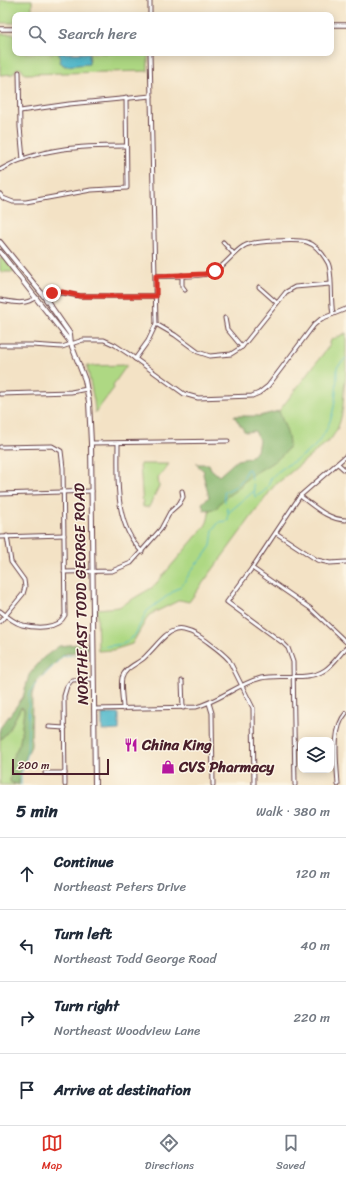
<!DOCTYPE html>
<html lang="en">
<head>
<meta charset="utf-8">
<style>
	body { margin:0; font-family:Sriracha,sans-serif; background:#f2f2f3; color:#1f2937 }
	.controls { position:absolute; right:12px; bottom:12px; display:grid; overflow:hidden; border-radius:8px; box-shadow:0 2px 10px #0003 }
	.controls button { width:36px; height:36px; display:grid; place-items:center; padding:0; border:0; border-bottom:1px solid #e0e1e3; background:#fff; color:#1f2937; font:20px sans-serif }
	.scale { position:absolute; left:12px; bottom:10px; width:97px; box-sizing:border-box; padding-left:4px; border:2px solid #4a1f2b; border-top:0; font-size:11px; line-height:14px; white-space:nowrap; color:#4a1f2b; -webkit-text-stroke:3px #fcf5e5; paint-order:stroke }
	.stop { position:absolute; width:12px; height:12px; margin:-9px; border:3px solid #d93025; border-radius:50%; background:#fff }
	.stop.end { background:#d93025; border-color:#fff; box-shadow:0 1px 4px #0008 }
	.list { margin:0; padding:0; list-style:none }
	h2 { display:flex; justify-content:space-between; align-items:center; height:52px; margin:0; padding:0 16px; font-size:17px }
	h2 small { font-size:13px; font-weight:400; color:#747a83 }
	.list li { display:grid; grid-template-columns:26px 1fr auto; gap:12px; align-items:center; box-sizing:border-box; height:72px; padding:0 16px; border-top:1px solid #e0e1e3 }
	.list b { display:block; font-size:15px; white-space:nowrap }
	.list p { margin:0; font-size:13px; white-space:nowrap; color:#747a83 }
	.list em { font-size:13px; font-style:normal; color:#747a83 }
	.icon { flex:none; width:22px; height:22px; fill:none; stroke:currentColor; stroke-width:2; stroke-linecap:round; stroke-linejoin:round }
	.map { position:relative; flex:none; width:346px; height:785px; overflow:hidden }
	.search { position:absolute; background:#fff; box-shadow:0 2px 10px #0003; left:12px; right:12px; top:12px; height:44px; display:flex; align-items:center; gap:10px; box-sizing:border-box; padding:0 14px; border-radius:8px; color:#747a83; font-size:15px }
	.sheet { height:340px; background:#fff }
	nav { display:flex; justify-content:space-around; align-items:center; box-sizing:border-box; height:56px; border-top:1px solid #e0e1e3; background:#fff; font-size:11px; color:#747a83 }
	nav a { display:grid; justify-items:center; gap:2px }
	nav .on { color:#d93025 }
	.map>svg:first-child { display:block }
</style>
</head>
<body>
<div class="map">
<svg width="346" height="785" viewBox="0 0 346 785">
	<rect width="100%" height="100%" fill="#fcf5e5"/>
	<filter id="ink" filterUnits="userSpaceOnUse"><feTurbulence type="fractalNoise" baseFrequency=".025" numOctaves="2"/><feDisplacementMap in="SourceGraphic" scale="8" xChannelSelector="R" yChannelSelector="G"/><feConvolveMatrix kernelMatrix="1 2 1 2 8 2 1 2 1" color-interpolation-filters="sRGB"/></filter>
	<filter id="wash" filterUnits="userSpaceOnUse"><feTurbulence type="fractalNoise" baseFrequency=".012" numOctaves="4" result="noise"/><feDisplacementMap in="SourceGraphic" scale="16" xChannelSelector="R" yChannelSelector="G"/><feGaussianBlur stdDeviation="0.9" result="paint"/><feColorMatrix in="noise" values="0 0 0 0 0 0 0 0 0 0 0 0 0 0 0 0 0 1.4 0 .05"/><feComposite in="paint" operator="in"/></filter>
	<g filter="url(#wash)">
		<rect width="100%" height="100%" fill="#f3e2c5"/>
		<g fill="#aed883" stroke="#7c7c57">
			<path d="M0 0H32V15H15V23H0Z"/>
			<path d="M0 34H15V53H59L60 62 65 66 90 60 89 53H148V71L25 74 22 69 17 68 13 74 0 75Z"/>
			<path d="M0 258 4 259 15 272H0Z"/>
			<path d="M346 333C346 347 346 360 346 374 346 379 344 384 344 389 343 408 343 423 331 439L274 486 189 602 180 600 149 615 132 644 113 650 98 651 97 609 119 607 153 587 205 526C211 517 208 505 213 496 224 476 245 463 263 448L260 416 279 411 329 346 331 340Z"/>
			<path d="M127 365 113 385 114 388 95 413 94 401 87 366Z"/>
			<path d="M140 464H169L158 478 159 486 149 507H143Z"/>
			<path d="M21 707 24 709 20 743 12 759 10 781 15 785H0V740L9 730Z"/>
		</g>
		<g fill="#8ab871" stroke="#6a6c4e">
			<path d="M279 411C282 420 289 434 289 444 288 457 258 470 249 477 244 480 241 487 236 490 228 496 221 500 216 509L204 510 202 503 209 497 203 474 204 471 196 464H209L211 469 219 476 237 460 249 458 257 451 259 440 255 431 245 432 234 416H260Z"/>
			<path d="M88 643V649L65 654 36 681 32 695 31 746 20 771 19 785 10 782 12 759 20 743 24 709 21 707 9 730 0 740V728L23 697 29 675 43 658 59 646Z"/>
		</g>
		<g fill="#4db7cb" stroke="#4c6b7b">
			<path d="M59 53H89V64L65 66 60 62Z"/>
			<path d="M102 714H119V730L102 731Z"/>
		</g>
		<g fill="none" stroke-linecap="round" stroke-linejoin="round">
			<g stroke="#4db7cb" stroke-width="1">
				<path d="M253 484 254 491"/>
				<path d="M225 502 224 492C236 487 244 482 246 470L249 469 252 480"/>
				<path d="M227 508 228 512"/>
				<path d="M101 647 123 644 135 635 147 611 182 585 196 564 201 560 211 546 213 530 219 522 228 521V513L254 491 255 497C273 488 265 483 275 474 286 464 302 458 313 448 335 426 337 396 337 367L346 358"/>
				<path d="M21 785V774L27 756 29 695 35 685 63 656 79 654 86 649"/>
			</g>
		</g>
	</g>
	<g filter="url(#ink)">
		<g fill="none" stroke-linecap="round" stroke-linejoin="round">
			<g stroke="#633c42" stroke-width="5">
				<g id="minor">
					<path d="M150 0V15"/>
					<path d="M19 72 20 127 23 159"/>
					<path d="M20 111 69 104 151 96"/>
					<path d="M0 170C38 147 84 146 126 146"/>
					<path d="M0 194 3 198 13 202H26L91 190 127 188 126 97"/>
					<path d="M223 242 233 253"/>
					<path d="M182 275V286L185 290"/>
					<path d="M156 276C171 276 197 278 211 273 224 268 232 253 244 246 252 241 297 239 307 242 317 245 323 254 328 263 333 272 330 301 333 314"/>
					<path d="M259 287 277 303"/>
					<path d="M43 295 62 293 80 296H156"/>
					<path d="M0 300C12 302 26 306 36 297"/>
					<path d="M225 318 227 329 242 347"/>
					<path d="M156 324 175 335 198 352 210 356 231 354 242 347 286 292 295 287 330 284"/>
					<path d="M0 345H32L62 347 83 340H104L115 345 130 355 184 394 198 398 252 396 259 393 268 386 314 325 321 319 346 309"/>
					<path d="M135 359 148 341 156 324 150 53"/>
					<path d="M0 394 71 392 87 389"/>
					<path d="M91 443 228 441"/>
					<path d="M118 443C118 481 114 523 142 552"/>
					<path d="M0 447 52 446 61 451 63 468 65 615C58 630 35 628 22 625 13 622 6 616 0 611"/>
					<path d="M338 464 346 471"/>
					<path d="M0 494 92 491"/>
					<path d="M300 496C314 506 328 520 346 520"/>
					<path d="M276 533 317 560 330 563 346 562"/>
					<path d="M0 537 64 535"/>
					<path d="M252 568 310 608 346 642"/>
					<path d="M64 572 112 571 131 563 161 529 170 512 179 504 183 497 182 491"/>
					<path d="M0 622 23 594 25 587 24 580 11 562 7 536"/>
					<path d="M182 681 183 708"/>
					<path d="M209 703 212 713 213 785"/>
					<path d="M94 709 196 707C219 701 238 684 261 678 281 673 307 682 325 670 333 665 339 655 346 648"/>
					<path d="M123 709C123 699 120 687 122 678 125 667 138 664 145 657 168 634 172 618 205 640 213 646 222 652 229 660L253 708 254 785"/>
					<path d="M49 727 65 728"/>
					<path d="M45 773H65"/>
					<path d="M65 785 64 696 67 686 72 680 93 679"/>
					<path d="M295 785 293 662 288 648 283 643 227 602 252 568 300 496 346 456"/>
					<path d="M338 785C337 763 331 730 346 713"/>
				</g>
			</g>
			<g stroke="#633c42" stroke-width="5.5">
				<g id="tertiary">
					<path d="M331 25H346"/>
					<path d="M0 29H15"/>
				</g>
			</g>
			<g stroke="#633c42" stroke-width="6">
				<g id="secondary">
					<path d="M0 242 43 295 70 334 71 344 85 380 89 402 91 443 95 785"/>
					<path d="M0 252 71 343"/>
				</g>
			</g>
			<use href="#minor" stroke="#fff" stroke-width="3"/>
			<use href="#tertiary" stroke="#fff" stroke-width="3.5"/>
			<use href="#secondary" stroke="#fff" stroke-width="4"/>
		</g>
	</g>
	<g fill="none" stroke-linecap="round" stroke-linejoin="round" filter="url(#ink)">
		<path stroke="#d93025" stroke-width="5" d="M52 293 62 292 80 296H156V276L205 274 215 271"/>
	</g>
	<defs>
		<g id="restaurant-bare" transform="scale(1.08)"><path d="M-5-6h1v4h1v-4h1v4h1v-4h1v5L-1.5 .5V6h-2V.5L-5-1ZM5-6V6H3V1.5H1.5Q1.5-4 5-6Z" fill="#b5179e" stroke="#fcf5e5" stroke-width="2.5" paint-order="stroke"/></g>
		<g id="shop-bare" transform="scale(1.08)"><path d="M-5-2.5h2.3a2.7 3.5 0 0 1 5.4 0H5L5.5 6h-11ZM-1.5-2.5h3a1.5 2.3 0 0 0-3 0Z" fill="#b5179e" stroke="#fcf5e5" stroke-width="2.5" paint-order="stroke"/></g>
	</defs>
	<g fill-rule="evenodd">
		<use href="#restaurant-bare" x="131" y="745"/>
		<use href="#shop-bare" x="168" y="767"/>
	</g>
	<g text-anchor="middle" stroke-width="3" stroke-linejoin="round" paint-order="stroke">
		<g font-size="15" fill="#4a1f2b" stroke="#fcf5e5">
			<text transform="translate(81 594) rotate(-91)" y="5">NORTHEAST TODD GEORGE ROAD</text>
		</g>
		<g font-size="15" font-weight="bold" fill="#4a1f2b" stroke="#fcf5e5" text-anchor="start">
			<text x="142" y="750">China King</text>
			<text x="179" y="772">CVS Pharmacy</text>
		</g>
	</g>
</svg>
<div class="controls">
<button><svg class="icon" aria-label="layers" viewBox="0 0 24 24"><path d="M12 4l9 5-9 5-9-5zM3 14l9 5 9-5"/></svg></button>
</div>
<div class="scale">200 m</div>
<div class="stop" style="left:215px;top:271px"></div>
<div class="stop end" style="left:52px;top:293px"></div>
<div class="search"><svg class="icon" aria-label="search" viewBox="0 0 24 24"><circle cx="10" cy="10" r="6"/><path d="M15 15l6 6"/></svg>Search here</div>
</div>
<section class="sheet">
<h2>5 min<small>Walk · 380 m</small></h2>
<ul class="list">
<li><svg class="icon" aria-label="ahead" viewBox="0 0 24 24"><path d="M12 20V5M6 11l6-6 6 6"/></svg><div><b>Continue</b><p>Northeast Peters Drive</p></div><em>120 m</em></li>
<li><svg class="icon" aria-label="left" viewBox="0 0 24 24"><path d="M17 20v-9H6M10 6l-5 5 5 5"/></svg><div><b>Turn left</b><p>Northeast Todd George Road</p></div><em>40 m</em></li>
<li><svg class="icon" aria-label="right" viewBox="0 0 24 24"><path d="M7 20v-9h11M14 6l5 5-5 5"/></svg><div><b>Turn right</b><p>Northeast Woodview Lane</p></div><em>220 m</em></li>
<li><svg class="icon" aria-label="arrive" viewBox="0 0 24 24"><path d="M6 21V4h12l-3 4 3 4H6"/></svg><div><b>Arrive at destination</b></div></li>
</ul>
</section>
<nav>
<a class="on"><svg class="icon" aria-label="map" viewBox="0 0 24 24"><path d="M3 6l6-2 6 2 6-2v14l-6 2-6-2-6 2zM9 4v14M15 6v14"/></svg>Map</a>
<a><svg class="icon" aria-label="directions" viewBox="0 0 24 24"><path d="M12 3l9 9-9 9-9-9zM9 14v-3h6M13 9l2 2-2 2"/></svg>Directions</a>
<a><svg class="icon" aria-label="saved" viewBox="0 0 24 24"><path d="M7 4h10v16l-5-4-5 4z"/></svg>Saved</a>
</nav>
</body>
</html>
